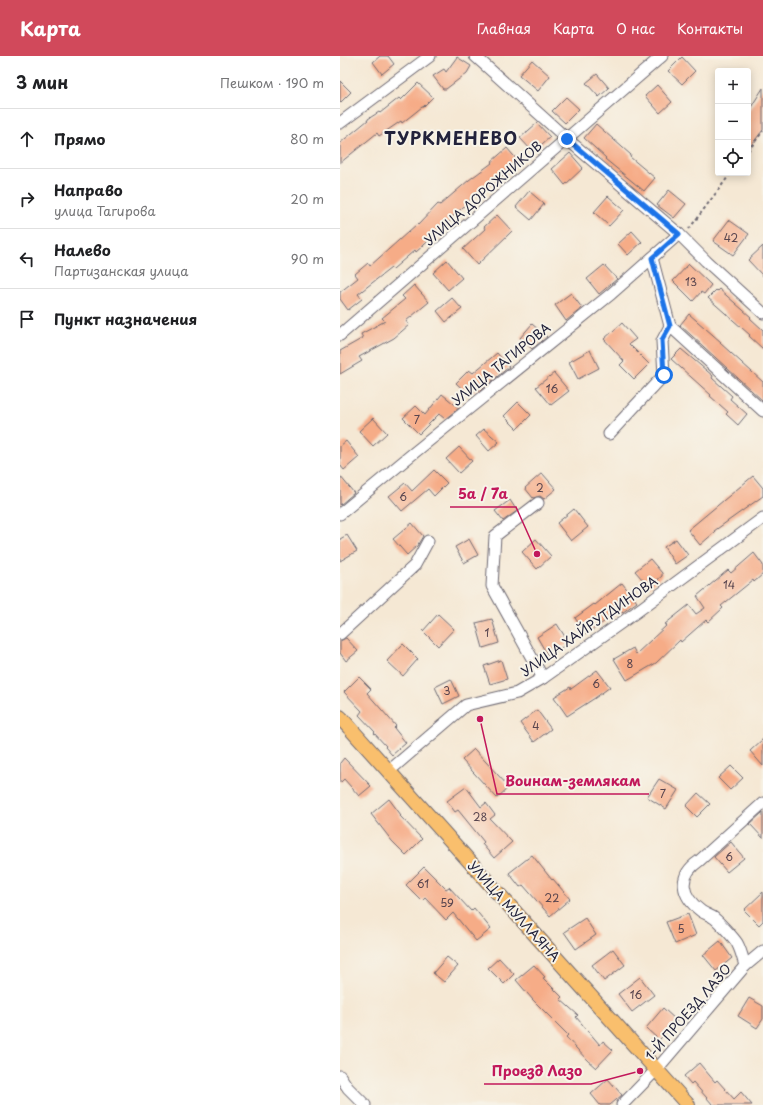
<!DOCTYPE html>
<html lang="ru">
<head>
<meta charset="utf-8">
<style>
	body { margin:0; font-family:"Playpen Sans",sans-serif; background:#f2f2f2; color:#202124 }
	.controls { position:absolute; right:12px; top:12px; display:grid; overflow:hidden; border-radius:4px; box-shadow:0 2px 10px #0003 }
	.controls button { width:36px; height:36px; display:grid; place-items:center; padding:0; border:0; border-bottom:1px solid #e0e0e0; background:#fff; color:#202124; font:20px sans-serif }
	.stop { position:absolute; width:12px; height:12px; margin:-9px; border:3px solid #1a73e8; border-radius:50%; background:#fff }
	.stop.end { background:#1a73e8; border-color:#fff; box-shadow:0 1px 4px #0008 }
	.list { margin:0; padding:0; list-style:none }
	h2 { display:flex; justify-content:space-between; align-items:center; height:52px; margin:0; padding:0 16px; font-size:17px }
	h2 small { font-size:13px; font-weight:400; color:#757577 }
	.list li { display:grid; grid-template-columns:26px 1fr auto; gap:12px; align-items:center; box-sizing:border-box; height:60px; padding:0 16px; border-top:1px solid #e0e0e0 }
	.list b { display:block; font-size:15px; white-space:nowrap }
	.list p { margin:0; font-size:13px; white-space:nowrap; color:#757577 }
	.list em { font-size:13px; font-style:normal; color:#757577 }
	.icon { flex:none; width:22px; height:22px; fill:none; stroke:currentColor; stroke-width:2; stroke-linecap:round; stroke-linejoin:round }
	.map { position:relative; flex:none; width:423px; height:1049px; overflow:hidden }
	header { display:flex; align-items:center; gap:24px; box-sizing:border-box; height:56px; padding:0 20px; background:#d1495b; color:#fff }
	header strong { font-size:19px }
	nav { display:flex; gap:22px; margin-inline-start:auto; font-size:14px }
	main { display:flex }
	aside { flex:1; background:#fff }
	.map>svg:first-child { display:block }
</style>
</head>
<body>
<header>
<strong>Карта</strong>
<nav><a>Главная</a><a>Карта</a><a>О нас</a><a>Контакты</a></nav>
</header>
<main>
<aside>
<h2>3 мин<small>Пешком · 190 m</small></h2>
<ul class="list">
<li><svg class="icon" aria-label="ahead" viewBox="0 0 24 24"><path d="M12 20V5M6 11l6-6 6 6"/></svg><div><b>Прямо</b></div><em>80 m</em></li>
<li><svg class="icon" aria-label="right" viewBox="0 0 24 24"><path d="M7 20v-9h11M14 6l5 5-5 5"/></svg><div><b>Направо</b><p>улица Тагирова</p></div><em>20 m</em></li>
<li><svg class="icon" aria-label="left" viewBox="0 0 24 24"><path d="M17 20v-9H6M10 6l-5 5 5 5"/></svg><div><b>Налево</b><p>Партизанская улица</p></div><em>90 m</em></li>
<li><svg class="icon" aria-label="arrive" viewBox="0 0 24 24"><path d="M6 21V4h12l-3 4 3 4H6"/></svg><div><b>Пункт назначения</b></div></li>
</ul>
</aside>
<div class="map">
<svg width="423" height="1049" viewBox="0 0 423 1049">
	<rect width="100%" height="100%" fill="#f7f3e8"/>
	<filter id="ink" filterUnits="userSpaceOnUse"><feTurbulence type="fractalNoise" baseFrequency=".025" numOctaves="2"/><feDisplacementMap in="SourceGraphic" scale="8" xChannelSelector="R" yChannelSelector="G"/><feConvolveMatrix kernelMatrix="1 2 1 2 8 2 1 2 1" color-interpolation-filters="sRGB"/></filter>
	<filter id="wash" filterUnits="userSpaceOnUse"><feTurbulence type="fractalNoise" baseFrequency=".012" numOctaves="4" result="noise"/><feDisplacementMap in="SourceGraphic" scale="16" xChannelSelector="R" yChannelSelector="G"/><feGaussianBlur stdDeviation="0.9" result="paint"/><feColorMatrix in="noise" values="0 0 0 0 0 0 0 0 0 0 0 0 0 0 0 0 0 1.4 0 .05"/><feComposite in="paint" operator="in"/></filter>
	<g filter="url(#wash)">
		<rect width="100%" height="100%" fill="#f5e8d4"/>
		<g id="blocks">
			<g fill="#f6ac87">
				<path d="M40 0H48L54 8 42 18 33 6Z"/>
				<path d="M117 1 131 10 127 17 106 33H103L93 20 104 13 106 16Z"/>
				<path d="M342 1 355 15 342 28 328 15Z"/>
				<path d="M192 4 210 20 198 35 179 19Z"/>
				<path d="M257 18 269 32 259 41 246 27Z"/>
				<path d="M0 25 11 36 0 47Z"/>
				<path d="M78 27 93 41 83 51H82L62 67 61 65 39 80 37 77 0 107V87L28 64V63L39 56 40 57 59 42 61 44Z"/>
				<path d="M317 29 332 46 320 57 305 40Z"/>
				<path d="M423 32V74L408 93V56Z"/>
				<path d="M226 41 239 53 225 67 212 55Z"/>
				<path d="M197 67 210 81 193 96 180 82Z"/>
				<path d="M256 68 291 99 290 101 315 122 304 135 265 103 266 102 244 82Z"/>
				<path d="M167 92 179 106 163 120 162 119 130 143 131 144 112 161 113 162 101 175V174L76 196 75 194 53 213 51 212 18 238 22 243 8 254 0 243V236L18 222 15 218 28 207 30 210 77 168 78 169 98 148 100 149 129 124 152 107 151 106Z"/>
				<path d="M230 97 243 112 225 129 212 113Z"/>
				<path d="M329 134 346 148 334 162 317 149Z"/>
				<path d="M189 135 204 148 191 164 176 151Z"/>
				<path d="M268 140 284 154 269 170 254 156Z"/>
				<path d="M157 159 172 175 137 209 123 193 145 173 144 171Z"/>
				<path d="M389 164 409 178 393 199 373 185Z"/>
				<path d="M292 175 302 186 288 199 278 188Z"/>
				<path d="M423 190V220L408 204Z"/>
				<path d="M107 204 122 222 108 234 93 217Z"/>
				<path d="M349 208 371 229 364 238 361 236 353 245 333 225Z"/>
				<path d="M264 209 277 223 259 238 247 223Z"/>
				<path d="M74 229 89 246 66 265 69 269 54 282 19 301 22 305 0 318V295L23 282 21 278 45 265 42 262 65 243 62 240Z"/>
				<path d="M379 233 411 261 410 262 423 274V293L409 280 410 279 368 242 376 234 377 235Z"/>
				<path d="M231 237 242 252 226 265 215 249Z"/>
				<path d="M112 242 122 253 106 266 97 255Z"/>
				<path d="M349 258 381 286 380 287 423 326V345L340 269Z"/>
				<path d="M282 267 296 283 289 288 309 308 294 323 280 309 284 305 264 283Z"/>
				<path d="M192 268 207 281 192 293 180 282Z"/>
				<path d="M341 293 373 320 372 322 392 340 390 343 407 358 398 369 386 358 388 356 370 340 371 339 331 303Z"/>
				<path d="M250 294 259 312 238 323 229 306Z"/>
				<path d="M157 297 169 311 140 335 137 332 129 339 116 327 129 314 133 317Z"/>
				<path d="M214 317 229 335 211 349 196 331Z"/>
				<path d="M102 338 119 352 105 363 99 358 79 378 63 362 76 350 85 359Z"/>
				<path d="M178 346 191 359 177 373 164 360Z"/>
				<path d="M33 362 47 377 33 390 19 375Z"/>
				<path d="M144 373 159 386 149 395 136 380Z"/>
				<path d="M6 385 19 401 4 414 0 409V390Z"/>
				<path d="M119 391 132 405 119 417 106 403Z"/>
				<path d="M94 414 107 427 94 440 88 433 62 455 49 440 65 427 72 435Z"/>
				<path d="M202 417 216 433 204 443 200 440 193 442 185 432Z"/>
				<path d="M0 420 14 437 0 449Z"/>
				<path d="M413 420 423 432V440L374 475 375 476 360 489 348 474Z"/>
				<path d="M170 444 177 455 163 465 155 455Z"/>
				<path d="M234 453 248 471 231 485 217 467Z"/>
				<path d="M72 467 83 480 77 490 67 499 53 483Z"/>
				<path d="M7 479 17 495 0 505V483Z"/>
				<path d="M129 483 138 499 124 507 115 491Z"/>
				<path d="M196 483 211 500 197 513 182 496Z"/>
				<path d="M336 483 348 499 335 508 324 491Z"/>
				<path d="M414 497 423 509V518L414 526 413 524 381 550 383 552 368 566 366 564 341 586 340 584 316 607 287 624 274 603 293 592 296 598 327 569 325 568 349 549 356 558 365 552 357 540 388 514 391 517Z"/>
				<path d="M310 503 322 517V520L309 531 295 515Z"/>
				<path d="M282 527 297 546 279 559 277 557 246 578 235 562 254 548 255 549Z"/>
				<path d="M98 558 114 573 98 590 83 575Z"/>
				<path d="M152 563 159 587 143 592 136 567Z"/>
				<path d="M217 568 229 587 208 600 197 581Z"/>
				<path d="M6 582 18 595 6 605 0 597V585Z"/>
				<path d="M63 588 78 603 63 620 47 605Z"/>
				<path d="M161 604 167 623 150 628 144 610Z"/>
				<path d="M257 614 270 631 255 642 227 660 214 641 230 631 231 633Z"/>
				<path d="M19 621 31 633 27 637 56 670 54 672 66 687 52 699 45 691 46 690 34 677 35 676 19 659 22 655 4 636Z"/>
				<path d="M111 623 119 640 103 648 95 631Z"/>
				<path d="M197 654 211 673 194 686 180 667Z"/>
				<path d="M423 683V710L410 695Z"/>
				<path d="M134 693 169 731 157 742 122 704Z"/>
				<path d="M4 702 31 730 19 740 4 723 0 727V707Z"/>
				<path d="M391 710 403 722 390 734 378 722Z"/>
				<path d="M319 723 338 734 326 753 307 741Z"/>
				<path d="M126 731 141 751 146 747 155 759 150 763 172 786 154 802 142 788 144 786 118 754 115 756 107 745Z"/>
				<path d="M358 737 370 748 357 761 346 750Z"/>
				<path d="M49 743 61 759 60 760 82 783 66 799 52 785 31 758Z"/>
				<path d="M423 756V782L410 768Z"/>
				<path d="M391 786 404 802 387 816 374 801Z"/>
				<path d="M192 799 212 824 213 823 230 843 210 860 183 829 180 831 169 817Z"/>
				<path d="M84 811 106 833 109 831 131 855 134 852 151 873 136 885 113 857 106 864 85 842 82 845 66 829Z"/>
				<path d="M423 836V865L419 869 404 854Z"/>
				<path d="M348 858 356 879 335 888 326 866Z"/>
				<path d="M245 862 256 879 236 893 224 876Z"/>
				<path d="M380 885 392 902 376 915 363 899Z"/>
				<path d="M273 893 285 909 264 925 252 909Z"/>
				<path d="M107 901 118 910 104 926 93 917Z"/>
				<path d="M159 902 174 918 164 928 148 912Z"/>
				<path d="M194 909 205 921 203 922 222 941 220 943 238 959 236 961 260 989 263 985 273 994 256 1012 247 1004 226 981 228 979 193 944 176 924Z"/>
				<path d="M300 921 314 939 292 956 278 938Z"/>
				<path d="M409 942 423 950V963L417 972 398 960Z"/>
				<path d="M323 952 337 965 319 984 306 972Z"/>
				<path d="M359 1007 375 1026 377 1024 394 1043 401 1036 412 1049H373L353 1026 351 1028 344 1020Z"/>
				<path d="M268 1023 282 1039 270 1049H260L251 1038Z"/>
			</g>
		</g>
	</g>
	<g filter="url(#ink)">
		<use href="#blocks" fill-opacity="0" stroke="#6c6771" stroke-width="1"/>
		<g fill="none" stroke-linecap="round" stroke-linejoin="round">
			<g stroke="#6c6771" stroke-width="13">
				<g id="minor">
					<path d="M135 0 227 83 339 178 366 205 423 257"/>
					<path d="M0 67 90 0"/>
					<path d="M312 202 330 270 423 355"/>
					<path d="M0 279 322 0"/>
					<path d="M269 378 324 319 322 285 330 270"/>
					<path d="M198 447 155 480 152 530 203 622"/>
					<path d="M0 458 70 400 271 238 339 178"/>
					<path d="M0 578 75 509 88 485"/>
					<path d="M49 715 126 649 177 637 203 622 295 557 423 462"/>
					<path d="M405 910C403 903 401 894 397 887 394 882 379 866 374 862 370 859 365 858 361 855 341 840 337 820 359 805L423 747"/>
					<path d="M0 1020 8 1032 25 1049"/>
					<path d="M282 1049 317 1013 405 910 423 895"/>
				</g>
			</g>
			<g stroke="#6c6771" stroke-width="16">
				<path id="major" d="M0 661 348 1049"/>
			</g>
			<g stroke="#6c6771" stroke-width="2" stroke-dasharray="3 3" stroke-linecap="butt">
				<path d="M408 95 423 75"/>
				<path d="M349 173 391 117"/>
			</g>
			<use href="#minor" stroke="#fff" stroke-width="11"/>
			<use href="#major" stroke="#f9bf6d" stroke-width="14"/>
		</g>
	</g>
	<g fill="none" stroke-linecap="round" stroke-linejoin="round" filter="url(#ink)">
		<path stroke="#1a73e8" stroke-width="5" d="M227 83 339 178 312 202 330 270 322 284 324 319"/>
	</g>
	<g text-anchor="middle" stroke-width="4" stroke-linejoin="round" paint-order="stroke">
		<g font-size="11" fill="#57444e">
			<text x="391" y="186">42</text>
			<text x="351" y="230">13</text>
			<text x="212" y="337">16</text>
			<text x="77" y="368">7</text>
			<text x="200" y="436">2</text>
			<text x="63" y="445">6</text>
			<text x="389" y="533">14</text>
			<text x="147" y="581">1</text>
			<text x="290" y="612">8</text>
			<text x="256" y="632">6</text>
			<text x="107" y="639">3</text>
			<text x="196" y="674">4</text>
			<text x="323" y="742">7</text>
			<text x="140" y="765">28</text>
			<text x="389" y="805">6</text>
			<text x="83" y="832">61</text>
			<text x="212" y="846">22</text>
			<text x="107" y="851">59</text>
			<text x="341" y="877">5</text>
			<text x="296" y="943">16</text>
		</g>
		<g font-size="13" fill="#22223b" stroke="#f7f3e8">
			<text transform="translate(143 137) rotate(-41)" y="5">УЛИЦА ДОРОЖНИКОВ</text>
			<text transform="translate(161 308) rotate(-39)" y="5">УЛИЦА ТАГИРОВА</text>
			<text transform="translate(249 570) rotate(-35)" y="5">УЛИЦА ХАЙРУТДИНОВА</text>
			<text transform="translate(174 855) rotate(48)" y="5">УЛИЦА МУЛЛАЯНА</text>
			<text transform="translate(348 956) rotate(-49)" y="5">1-Й ПРОЕЗД ЛАЗО</text>
		</g>
		<g font-size="17" font-weight="bold" letter-spacing="1" fill="#22223b" stroke="#f7f3e8">
			<text x="111" y="89">ТУРКМЕНЕВО</text>
		</g>
	</g>
	<path fill="none" stroke="#c2185b" stroke-width="1.5" d="M197 498L176 451H110M140 663L157 738H309M300 1015L251 1028H144"/>
	<g fill="#c2185b" stroke="#f7f3e8" stroke-width="1.5">
		<circle cx="197" cy="498" r="4"/>
		<circle cx="140" cy="663" r="4"/>
		<circle cx="300" cy="1015" r="4"/>
	</g>
	<g font-size="14" text-anchor="middle" font-weight="bold" fill="#c2185b" stroke="#f7f3e8" stroke-width="4" stroke-linejoin="round" paint-order="stroke">
		<text x="143" y="443">5а / 7а</text>
		<text x="233" y="730">Воинам-землякам</text>
		<text x="197" y="1020">Проезд Лазо</text>
	</g>
</svg>
<div class="controls">
<button>+</button>
<button>−</button>
<button><svg class="icon" aria-label="locate" viewBox="0 0 24 24"><circle cx="12" cy="12" r="6"/><path d="M12 2v4M12 18v4M2 12h4M18 12h4"/></svg></button>
</div>
<div class="stop" style="left:324px;top:319px"></div>
<div class="stop end" style="left:227px;top:83px"></div>
</div>
</main>
</body>
</html>
